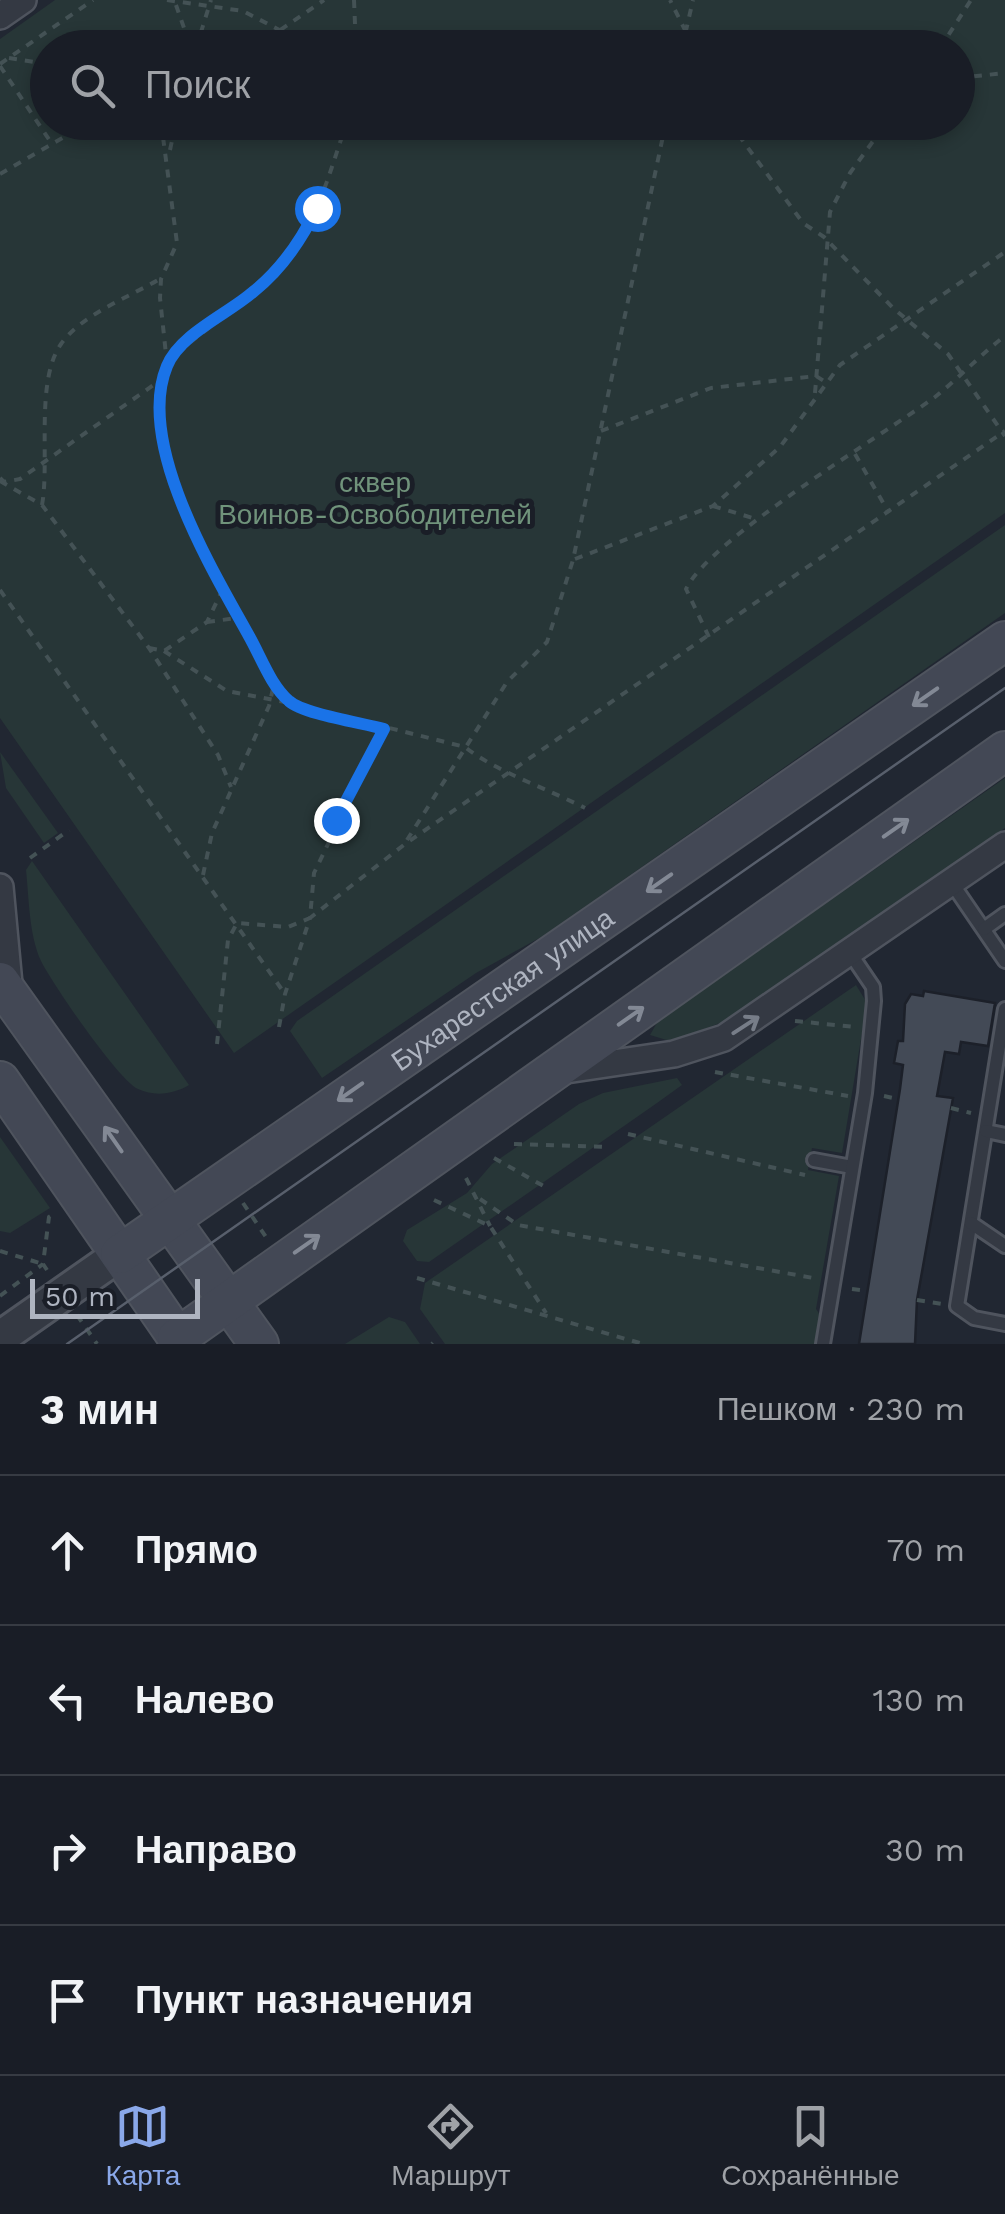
<!DOCTYPE html>
<html lang="ru">
<head>
<meta charset="utf-8">
<style>
	body { margin:0; font-family:"Work Sans",sans-serif; background:#262a32; color:#f1f3f6 }
	.scale { position:absolute; left:30px; bottom:25px; width:170px; box-sizing:border-box; padding-left:10px; border:5px solid #aeb4c0; border-top:0; font-size:28px; line-height:35px; white-space:nowrap; color:#aeb4c0; -webkit-text-stroke:8px #1a1e27; paint-order:stroke }
	.stop { position:absolute; width:30px; height:30px; margin:-22px; border:8px solid #1a73e8; border-radius:50%; background:#fff }
	.stop.end { background:#1a73e8; border-color:#fff; box-shadow:0 2px 10px #0008 }
	.list { margin:0; padding:0; list-style:none }
	h2 { display:flex; justify-content:space-between; align-items:center; height:130px; margin:0; padding:0 40px; font-size:42px }
	h2 small { font-size:32px; font-weight:400; color:#9fa2a7 }
	.list li { display:grid; grid-template-columns:65px 1fr auto; gap:30px; align-items:center; box-sizing:border-box; height:150px; padding:0 40px; border-top:2px solid #373b43 }
	.list b { display:block; font-size:38px; white-space:nowrap }
	.list em { font-size:32px; font-style:normal; color:#9fa2a7 }
	.icon { flex:none; width:55px; height:55px; fill:none; stroke:currentColor; stroke-width:2; stroke-linecap:round; stroke-linejoin:round }
	.map { position:relative; flex:none; width:1005px; height:1344px; overflow:hidden }
	.search { position:absolute; background:#191d26; box-shadow:0 5px 15px #0003; left:30px; right:30px; top:30px; height:110px; display:flex; align-items:center; gap:25px; box-sizing:border-box; padding:0 35px; border-radius:55px; color:#9fa2a7; font-size:38px }
	.sheet { height:730px; background:#191d26 }
	nav { display:flex; justify-content:space-around; align-items:center; box-sizing:border-box; height:140px; border-top:2px solid #373b43; background:#191d26; font-size:28px; color:#9fa2a7 }
	nav a { display:grid; justify-items:center; gap:5px }
	nav .on { color:#8aa8e9 }
	.map>svg:first-child { display:block }
</style>
</head>
<body>
<div class="map">
<svg width="1005" height="1344" viewBox="0 0 1005 1344">
	<rect width="100%" height="100%" fill="#212732"/>
	<g fill="#273637" fill-rule="evenodd">
		<path d="M55 0H1005V513L234 1053 0 718V39ZM48 48H958V122H48Z"/>
		<path d="M1005 525V613L543 936 476 973 322 1078 290 1031 297 1021Z"/>
		<path d="M0 752 58 833 44 843 6 788Z"/>
		<path d="M1005 778V828L737 1016 673 1042 650 1035 658 1021Z"/>
		<path d="M32 861 189 1085C174 1094 155 1097 138 1089 118 1080 52 983 41 961 29 935 29 898 26 870Z"/>
		<path d="M856 985 867 1003 842 1153 812 1148 808 1170 839 1176 816 1309 820 1315 815 1344H445L420 1309 425 1283Z"/>
		<path d="M677 1078 682 1085 657 1103 429 1262 417 1261 403 1241 407 1230 467 1193 492 1164 579 1104 603 1093Z"/>
		<path d="M0 1137 50 1208 10 1233 0 1231Z"/>
		<path d="M389 1317 405 1322 420 1344H345Z"/>
	</g>
	<path fill="#434a56" stroke="#1c2029" stroke-width="2.5" d="M924 991 995 1003 988 1046 961 1042 959 1054 945 1052 937 1096 953 1098 917 1300 915 1344H859L900 1089 903 1065 894 1063 898 1041H903L905 1004 911 994 923 996Z"/>
	<g fill="none" stroke-linecap="round" stroke-linejoin="round">
		<g stroke="#4f545e" stroke-width="18">
			<g id="service">
				<path d="M951 882 1005 961"/>
				<path d="M984 929 1005 914"/>
				<path d="M1005 1009 957 1306 974 1318 1005 1324"/>
				<path d="M986 1131 1005 1135"/>
				<path d="M814 1160 852 1167"/>
				<path d="M971 1223 1005 1246"/>
				<path d="M823 1344 865 1093 874 1001 873 987 850 953"/>
			</g>
		</g>
		<g stroke="#4f545e" stroke-width="30">
			<g id="minor">
				<path d="M0 16 23 0"/>
				<path d="M0 887 10 995"/>
				<path d="M566 1070 674 1054 724 1038 1005 845"/>
			</g>
		</g>
		<g stroke="#4f545e" stroke-width="38">
			<path id="tertiary" d="M0 1338 120 1254"/>
		</g>
		<g stroke="#4f545e" stroke-width="42">
			<g id="secondary">
				<path d="M0 982 259 1344"/>
				<path d="M0 1081 182 1344"/>
				<path id="s1" d="M120 1254 1005 641"/>
				<path d="M177 1338 1005 751"/>
			</g>
		</g>
		<g stroke="#445255" stroke-width="4" stroke-dasharray="8 8" stroke-linecap="butt">
			<path d="M167 0 243 11 314 48"/>
			<path d="M354 0 356 48"/>
			<path d="M176 5 191 48"/>
			<path d="M196 48 211 0"/>
			<path d="M254 48 324 0"/>
			<path d="M659 48 686 32 670 0"/>
			<path d="M682 48 693 0"/>
			<path d="M940 48 971 0"/>
			<path d="M9 58 48 64"/>
			<path d="M0 64 93 0"/>
			<path d="M0 66 52 144"/>
			<path d="M958 78 1005 73"/>
			<path d="M161 122 177 243 161 279 160 298 167 364 161 397 163 436 170 472 222 592 290 703 465 747C493 770 550 790 585 808"/>
			<path d="M729 122 803 223 824 237 893 308 948 354 1005 436"/>
			<path d="M170 150 176 122"/>
			<path d="M0 174 90 122"/>
			<path d="M167 364C201 328 247 306 279 269 316 229 329 173 347 122"/>
			<path d="M815 393 830 212 850 173 887 122"/>
			<path d="M601 431 711 388 816 376 824 381"/>
			<path d="M855 454 889 513"/>
			<path d="M0 478 4 482 20 479 162 379"/>
			<path d="M0 481 42 505 149 648 218 755 231 787"/>
			<path d="M42 505C50 461 35 381 61 344 81 315 129 297 158 280"/>
			<path d="M713 506 756 519"/>
			<path d="M575 559 713 506 780 447 840 365 1005 252"/>
			<path d="M0 590 285 994"/>
			<path d="M207 622 237 618"/>
			<path d="M709 637 686 589C710 539 881 436 935 397 959 378 980 355 1005 336"/>
			<path d="M149 648 164 651 207 622 221 593"/>
			<path d="M164 651 227 691 290 703"/>
			<path d="M407 840 507 682 547 642 573 560 666 122"/>
			<path d="M30 858 69 830"/>
			<path d="M203 875 212 833 269 706 274 684"/>
			<path d="M795 1021 855 1027"/>
			<path d="M279 1027 285 994 310 918 405 844 1005 431"/>
			<path d="M217 1044 228 940 237 923 288 927 310 918 314 873 384 729"/>
			<path d="M715 1072 848 1096"/>
			<path d="M884 1096 898 1099"/>
			<path d="M951 1108 971 1113"/>
			<path d="M628 1134 805 1175"/>
			<path d="M514 1144 608 1147"/>
			<path d="M494 1158 547 1188"/>
			<path d="M466 1178 490 1226"/>
			<path d="M480 1199 518 1225 819 1279"/>
			<path d="M434 1200 490 1226 546 1313"/>
			<path d="M243 1203 266 1237"/>
			<path d="M0 1251 43 1264"/>
			<path d="M47 1270 43 1264 49 1217 55 1213"/>
			<path d="M417 1278 643 1344"/>
			<path d="M852 1289 867 1291"/>
			<path d="M0 1296 43 1264"/>
			<path d="M917 1300 942 1304"/>
			<path d="M77 1315 97 1344"/>
			<path d="M432 1344 433 1343"/>
		</g>
		<use href="#service" stroke="#343943" stroke-width="12"/>
		<use href="#minor" stroke="#343943" stroke-width="25"/>
		<use href="#tertiary" stroke="#343943" stroke-width="32"/>
		<use href="#secondary" stroke="#434855" stroke-width="38"/>
		<path stroke="#585f6c" stroke-width="2.5" d="M67 1344 1005 688"/>
	</g>
	<defs><path id="oneway-shaft" d="M-6 0H5M1.5-3L5.5 0L1.5 3" fill="none" stroke-width="1.6" stroke-linecap="round" stroke-linejoin="round" transform="scale(2.5)"/></defs>
	<g stroke="#838995">
		<use href="#oneway-shaft" transform="translate(925 697) rotate(145)"/>
		<use href="#oneway-shaft" transform="translate(896 828) rotate(-35)"/>
		<use href="#oneway-shaft" transform="translate(659 883) rotate(145)"/>
		<use href="#oneway-shaft" transform="translate(631 1016) rotate(-35)"/>
		<use href="#oneway-shaft" transform="translate(350 1092) rotate(145)"/>
		<use href="#oneway-shaft" transform="translate(113 1139) rotate(-125)"/>
		<use href="#oneway-shaft" transform="translate(307 1244) rotate(-35)"/>
	</g>
	<use stroke="#777d88" href="#oneway-shaft" transform="translate(746 1025) rotate(-33)"/>
	<g fill="none" stroke-linecap="round" stroke-linejoin="round">
		<path stroke="#1a73e8" stroke-width="12" d="M317 208C301 241 282 269 253 292 228 314 180 334 167 366 135 443 213 571 249 636 261 657 271 686 289 701 303 714 363 723 384 729L336 820"/>
	</g>
	<g text-anchor="middle" stroke-width="10" stroke-linejoin="round" paint-order="stroke">
		<g font-size="28" fill="#70937b" stroke="#1a1e27">
			<text x="375" y="492">сквер<tspan x="375" dy="32">Воинов-Освободителей</tspan></text>
		</g>
		<g font-size="28" fill="#aeb4c0" stroke="#1a1e27">
			<text dy="10" stroke="none"><textPath href="#s1" startOffset="465">Бухарестская улица</textPath></text>
		</g>
	</g>
</svg>
<div class="scale">50 m</div>
<div class="stop" style="left:317px;top:208px"></div>
<div class="stop end" style="left:336px;top:820px"></div>
<div class="search"><svg class="icon" aria-label="search" viewBox="0 0 24 24"><circle cx="10" cy="10" r="6"/><path d="M15 15l6 6"/></svg>Поиск</div>
</div>
<section class="sheet">
<h2>3 мин<small>Пешком · 230 m</small></h2>
<ul class="list">
<li><svg class="icon" aria-label="ahead" viewBox="0 0 24 24"><path d="M12 20V5M6 11l6-6 6 6"/></svg><div><b>Прямо</b></div><em>70 m</em></li>
<li><svg class="icon" aria-label="left" viewBox="0 0 24 24"><path d="M17 20v-9H6M10 6l-5 5 5 5"/></svg><div><b>Налево</b></div><em>130 m</em></li>
<li><svg class="icon" aria-label="right" viewBox="0 0 24 24"><path d="M7 20v-9h11M14 6l5 5-5 5"/></svg><div><b>Направо</b></div><em>30 m</em></li>
<li><svg class="icon" aria-label="arrive" viewBox="0 0 24 24"><path d="M6 21V4h12l-3 4 3 4H6"/></svg><div><b>Пункт назначения</b></div></li>
</ul>
</section>
<nav>
<a class="on"><svg class="icon" aria-label="map" viewBox="0 0 24 24"><path d="M3 6l6-2 6 2 6-2v14l-6 2-6-2-6 2zM9 4v14M15 6v14"/></svg>Карта</a>
<a><svg class="icon" aria-label="directions" viewBox="0 0 24 24"><path d="M12 3l9 9-9 9-9-9zM9 14v-3h6M13 9l2 2-2 2"/></svg>Маршрут</a>
<a><svg class="icon" aria-label="saved" viewBox="0 0 24 24"><path d="M7 4h10v16l-5-4-5 4z"/></svg>Сохранённые</a>
</nav>
</body>
</html>
